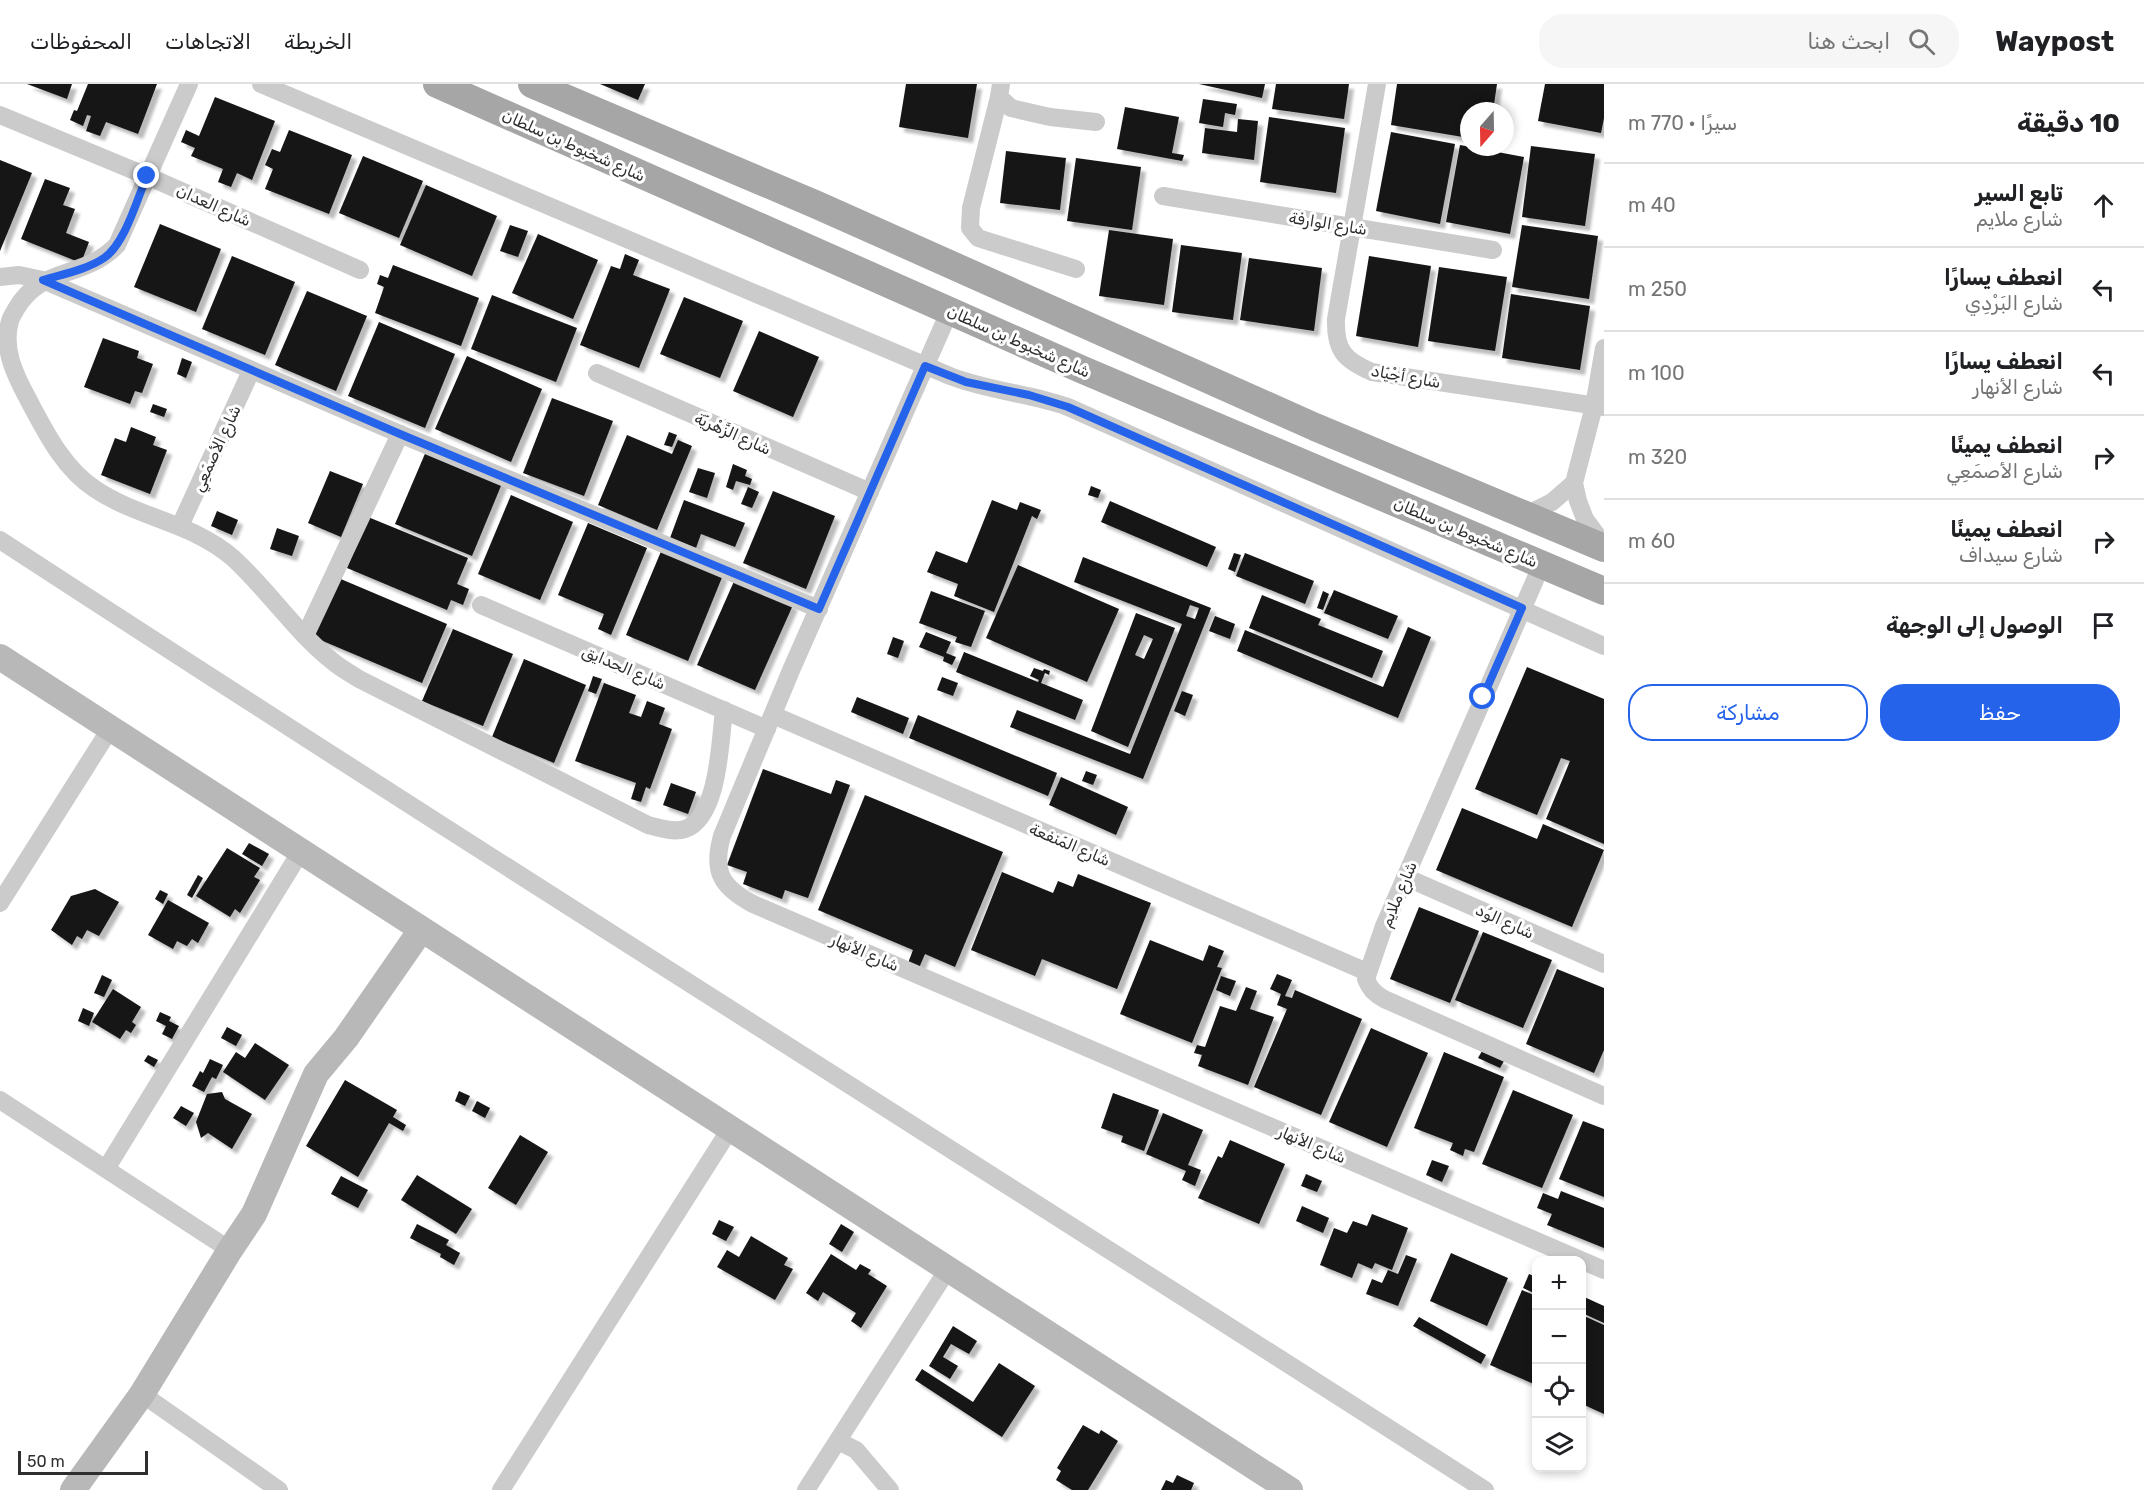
<!DOCTYPE html>
<html lang="ar">
<head>
<meta charset="utf-8">
<style>
	body { margin:0; font-family:Rubik,Vazirmatn,sans-serif; background:#f6f6f6; color:#202124; direction:rtl }
	.controls { position:absolute; right:18px; bottom:18px; display:grid; overflow:hidden; border-radius:12px; box-shadow:0 3px 9px #0003 }
	.controls button { width:54px; height:54px; display:grid; place-items:center; padding:0; border:0; border-bottom:2px solid #e0e0e0; background:#fff; color:#202124; font:30px sans-serif }
	.compass { position:absolute; left:1460px; top:18px; width:54px; height:54px; border-radius:50%; background:#fff; box-shadow:0 3px 9px #0003; rotate:200deg }
	.scale { position:absolute; left:18px; bottom:15px; width:130px; box-sizing:border-box; padding-left:6px; border:3px solid #2e2e2e; border-top:0; font-size:16px; line-height:21px; white-space:nowrap; color:#2e2e2e; -webkit-text-stroke:4px #fff; paint-order:stroke }
	.stop { position:absolute; width:18px; height:18px; margin:-14px; border:4px solid #2563eb; border-radius:50%; background:#fff }
	.stop.end { background:#2563eb; border-color:#fff; box-shadow:0 2px 6px #0008 }
	.list { margin:0; padding:0; list-style:none }
	h2 { display:flex; justify-content:space-between; align-items:center; height:78px; margin:0; padding:0 24px; font-size:26px }
	h2 small { font-size:20px; font-weight:400; color:#757577 }
	.list li { display:grid; grid-template-columns:39px 1fr auto; gap:18px; align-items:center; box-sizing:border-box; height:84px; padding:0 24px; border-top:2px solid #e0e0e0 }
	.list b { display:block; font-size:22px; white-space:nowrap }
	.list p { margin:0; font-size:20px; white-space:nowrap; color:#757577 }
	.list em { font-size:20px; font-style:normal; color:#757577 }
	.actions { display:flex; gap:12px; padding:18px 24px }
	.actions a { flex:1; padding:14px 0; border:2px solid #2563eb; border-radius:24px; text-align:center; font-size:21px; color:#2563eb }
	.actions .main { background:#2563eb; color:#fff }
	.icon { flex:none; width:33px; height:33px; fill:none; stroke:currentColor; stroke-width:2; stroke-linecap:round; stroke-linejoin:round }
	.map { position:relative; flex:none; width:1604px; height:1406px; overflow:hidden; direction:ltr }
	header { display:flex; align-items:center; gap:36px; box-sizing:border-box; height:84px; padding:0 30px; background:#fff; border-bottom:2px solid #e0e0e0 }
	header strong { font-size:28px }
	nav { display:flex; gap:33px; margin-inline-start:auto; font-size:21px }
	.search { width:420px; height:54px; background:#f6f6f6; display:flex; align-items:center; gap:15px; box-sizing:border-box; padding:0 21px; border-radius:24px; color:#757577; font-size:22px }
	main { display:flex }
	aside { flex:1; background:#fff }
	.map>svg:first-child { display:block }
</style>
</head>
<body>
<header>
<strong>Waypost</strong>
<div class="search"><svg class="icon" aria-label="search" viewBox="0 0 24 24"><circle cx="10" cy="10" r="6"/><path d="M15 15l6 6"/></svg>ابحث هنا</div>
<nav><a>الخريطة</a><a>الاتجاهات</a><a>المحفوظات</a></nav>
</header>
<main>
<aside>
<h2>10 دقيقة<small>سيرًا · 770 m</small></h2>
<ul class="list">
<li><svg class="icon" aria-label="ahead" viewBox="0 0 24 24"><path d="M12 20V5M6 11l6-6 6 6"/></svg><div><b>تابع السير</b><p>شارع ملايم</p></div><em>40 m</em></li>
<li><svg class="icon" aria-label="left" viewBox="0 0 24 24"><path d="M17 20v-9H6M10 6l-5 5 5 5"/></svg><div><b>انعطف يسارًا</b><p>شارع البَرْدِي</p></div><em>250 m</em></li>
<li><svg class="icon" aria-label="left" viewBox="0 0 24 24"><path d="M17 20v-9H6M10 6l-5 5 5 5"/></svg><div><b>انعطف يسارًا</b><p>شارع الأنهار</p></div><em>100 m</em></li>
<li><svg class="icon" aria-label="right" viewBox="0 0 24 24"><path d="M7 20v-9h11M14 6l5 5-5 5"/></svg><div><b>انعطف يمينًا</b><p>شارع الأصمَعِي</p></div><em>320 m</em></li>
<li><svg class="icon" aria-label="right" viewBox="0 0 24 24"><path d="M7 20v-9h11M14 6l5 5-5 5"/></svg><div><b>انعطف يمينًا</b><p>شارع سيداف</p></div><em>60 m</em></li>
<li><svg class="icon" aria-label="arrive" viewBox="0 0 24 24"><path d="M6 21V4h12l-3 4 3 4H6"/></svg><div><b>الوصول إلى الوجهة</b></div></li>
</ul>
<div class="actions"><a class="main">حفظ</a><a>مشاركة</a></div>
</aside>
<div class="map">
<svg width="1604" height="1406" viewBox="0 0 1604 1406">
	<defs>
		<filter id="shadow"><feDropShadow dx="5" dy="5" stdDeviation="1.5" flood-color="#0004"/></filter>
	</defs>
	<rect width="100%" height="100%" fill="#fff"/>
	<g fill="#151515" fill-rule="evenodd" filter="url(#shadow)">
		<path d="M27 0H72L67 15Z"/>
		<path d="M88 0H157L138 50 106 38 100 52 86 47 91 32 87 31 83 42 70 36 74 26 77 27Z"/>
		<path d="M600 0H645L638 16Z"/>
		<path d="M906 0H977L968 54 899 43Z"/>
		<path d="M1199 0H1265L1262 14Z"/>
		<path d="M1276 0H1349L1344 35 1272 25Z"/>
		<path d="M1397 0H1497L1493 27H1469V54L1391 41Z"/>
		<path d="M1545 0H1604V34L1601 49 1538 37Z"/>
		<path d="M215 13 275 37 252 96 237 89 231 103 218 98 223 85 191 72 195 64 181 58 186 46 199 52Z"/>
		<path d="M1203 15 1237 20 1235 31 1225 29 1223 43 1199 39Z"/>
		<path d="M1125 23 1179 33 1172 69 1184 71 1182 77 1117 65Z"/>
		<path d="M1269 33 1345 44 1336 109 1260 98Z"/>
		<path d="M1238 35 1258 37 1254 76 1202 69 1205 44 1237 48Z"/>
		<path d="M289 46 352 71 329 130 265 105 273 85 265 81 272 65 280 68Z"/>
		<path d="M1391 48 1455 60 1440 140 1376 127Z"/>
		<path d="M1460 61 1524 73 1510 150 1446 138Z"/>
		<path d="M1531 62 1595 70 1585 142 1522 133Z"/>
		<path d="M1006 67 1066 74 1060 126 1000 119Z"/>
		<path d="M363 72 423 97 399 154 339 129Z"/>
		<path d="M1076 74 1141 83 1132 146 1067 137Z"/>
		<path d="M0 76 32 89 0 167Z"/>
		<path d="M45 95 70 104 63 121 75 125 66 149 89 158 81 179 21 155Z"/>
		<path d="M426 101 497 132 472 192 400 161Z"/>
		<path d="M160 140 221 165 196 228 134 203Z"/>
		<path d="M510 141 528 147 518 173 500 167Z"/>
		<path d="M1522 141 1598 152 1589 215 1512 203Z"/>
		<path d="M1109 146 1173 155 1164 221 1099 212Z"/>
		<path d="M538 150 598 176 573 235 512 209Z"/>
		<path d="M1181 161 1242 169 1233 236 1172 228Z"/>
		<path d="M625 170 639 176 633 191 670 205 639 284 580 261 611 182 620 185Z"/>
		<path d="M232 172 295 198 265 271 202 245Z"/>
		<path d="M1369 172 1431 182 1418 263 1356 252Z"/>
		<path d="M1249 174 1322 184 1314 247 1240 236Z"/>
		<path d="M393 181 479 214 461 262 375 229 384 203 377 200 380 191 388 194Z"/>
		<path d="M1439 183 1507 193 1495 267 1428 257Z"/>
		<path d="M307 207 367 232 336 307 275 281Z"/>
		<path d="M1511 210 1590 222 1580 286 1502 274Z"/>
		<path d="M492 211 577 244 556 298 471 265Z"/>
		<path d="M684 213 743 237 720 294 660 270Z"/>
		<path d="M379 238 455 270 425 344 348 312Z"/>
		<path d="M759 247 819 273 793 333 733 307Z"/>
		<path d="M103 254 139 267 137 274 153 280 142 309 135 307 130 320 84 303Z"/>
		<path d="M467 272 542 305 511 378 435 345Z"/>
		<path d="M182 274 192 278 186 294 177 290Z"/>
		<path d="M552 314 613 337 584 412 523 389Z"/>
		<path d="M153 320 167 325 164 333 150 328Z"/>
		<path d="M131 343 156 353 153 361 167 366 150 410 101 391 115 354 126 358Z"/>
		<path d="M669 348 677 351 672 363 664 361Z"/>
		<path d="M627 351 672 370 678 356 692 362 657 446 598 421Z"/>
		<path d="M427 365 503 397 472 472 395 440Z"/>
		<path d="M733 380 747 386 745 392 752 395 750 401 736 397 733 406 726 403Z"/>
		<path d="M698 384 715 389 707 414 689 408Z"/>
		<path d="M330 387 363 400 341 453 308 439Z"/>
		<path d="M1091 402 1101 406 1098 414 1088 411Z"/>
		<path d="M748 403 759 408 752 424 741 420Z"/>
		<path d="M773 407 835 432 806 505 743 479Z"/>
		<path d="M511 411 573 438 540 516 478 490Z"/>
		<path d="M684 416 745 439 735 463 701 450 696 464 670 454Z"/>
		<path d="M992 416 1017 426 1020 418 1041 426 1037 435 1032 432 994 528 954 512 958 500 927 488 936 467 967 479Z"/>
		<path d="M1110 417 1216 463 1207 483 1101 438Z"/>
		<path d="M217 427 238 436 232 451 211 442Z"/>
		<path d="M368 433 468 474 457 500 469 505 463 521 451 516 447 526 347 484Z"/>
		<path d="M588 439 647 464 611 551 598 545 604 530 558 511Z"/>
		<path d="M277 444 299 452 292 472 270 465Z"/>
		<path d="M662 465 723 491 688 577 626 551Z"/>
		<path d="M1234 469 1241 471 1235 488 1228 485Z"/>
		<path d="M1245 469 1314 497 1305 520 1236 492Z"/>
		<path d="M1083 473 1211 524 1143 695 1010 643 1017 626 1130 670 1182 540 1074 498ZM1190 521 1199 524 1195 535 1186 532Z"/>
		<path d="M1018 481 1119 525 1087 598 986 554Z"/>
		<path d="M336 493 447 540 422 599 311 552Z"/>
		<path d="M735 495 793 521 755 606 697 581Z"/>
		<path d="M1334 506 1398 532 1388 555 1324 529Z"/>
		<path d="M931 507 985 527 971 563 955 558 957 553 919 539Z"/>
		<path d="M1323 507 1329 510 1323 526 1317 524Z"/>
		<path d="M1262 511 1321 535 1318 541 1383 567 1372 594 1249 544Z"/>
		<path d="M1136 529 1175 544 1128 663 1091 647ZM1144 551 1153 555 1144 575 1135 571Z"/>
		<path d="M1215 532 1235 540 1230 555 1209 547Z"/>
		<path d="M1408 543 1431 553 1398 634 1237 567 1245 546 1383 603Z"/>
		<path d="M453 545 513 570 483 642 422 617Z"/>
		<path d="M926 548 951 558 946 569 956 573 952 581 943 577 944 573 919 563Z"/>
		<path d="M893 553 904 557 898 574 887 570Z"/>
		<path d="M964 568 1038 598 1039 596 1030 592 1034 584 1043 587 1044 585 1050 587 1049 591 1045 589 1041 599 1083 616 1075 636 956 588Z"/>
		<path d="M524 575 586 601 554 679 492 653Z"/>
		<path d="M1527 583 1604 615V760L1546 735 1570 677 1561 674 1537 731 1475 705Z"/>
		<path d="M593 592 602 595 596 610 588 607Z"/>
		<path d="M942 593 958 599 953 612 937 606Z"/>
		<path d="M604 599 636 611 629 629 641 633 647 617 665 624 659 640 672 645 650 705 646 703 641 718 631 715 636 699 575 677Z"/>
		<path d="M1182 607 1193 611 1185 632 1174 627Z"/>
		<path d="M857 613 909 634 903 650 851 628Z"/>
		<path d="M918 631 1057 689 1048 712 909 654Z"/>
		<path d="M763 685 831 710 836 696 850 701 808 814 785 806 782 815 743 800 747 788 727 781Z"/>
		<path d="M1086 687 1097 691 1093 701 1082 697Z"/>
		<path d="M1061 693 1128 723 1116 751 1049 721Z"/>
		<path d="M671 699 696 708 688 730 663 721Z"/>
		<path d="M865 711 1003 768 955 883 925 870 919 884 908 879 913 866 818 826Z"/>
		<path d="M1462 724 1537 755 1543 740 1604 766 1572 843 1436 786Z"/>
		<path d="M249 759 269 770 262 782 242 770Z"/>
		<path d="M227 764 260 784 254 793 260 796 240 829 235 825 230 833 196 812Z"/>
		<path d="M1002 788 1053 809 1058 797 1073 803 1078 790 1151 819 1117 905 1042 875 1035 892 971 866Z"/>
		<path d="M198 791 203 794 192 814 187 811Z"/>
		<path d="M95 805 119 818 99 852 87 846 82 855 77 852 72 861 51 846 71 812Z"/>
		<path d="M160 806 168 810 163 820 155 815Z"/>
		<path d="M168 816 209 839 198 859 192 855 187 862 177 857 173 865 148 851Z"/>
		<path d="M1419 823 1479 847 1450 919 1390 895Z"/>
		<path d="M1483 848 1552 876 1523 944 1455 916Z"/>
		<path d="M1150 856 1203 877 1209 861 1224 867 1217 883 1222 884 1192 959 1120 930Z"/>
		<path d="M1557 885 1604 904V966L1594 989 1526 960Z"/>
		<path d="M1277 890 1292 896 1285 912 1292 914 1295 906 1362 935 1321 1031 1254 1003 1287 925 1277 921 1281 910 1270 905Z"/>
		<path d="M102 891 112 896 104 913 94 909Z"/>
		<path d="M1221 892 1236 897 1230 912 1216 906Z"/>
		<path d="M1246 903 1257 907 1250 925 1274 933 1248 1001 1198 982 1202 971 1194 969 1197 961 1205 963 1220 922 1236 927Z"/>
		<path d="M113 905 141 923 132 938 136 941 131 949 126 946 120 955 92 938Z"/>
		<path d="M83 924 94 929 89 942 78 937Z"/>
		<path d="M160 928 171 933 169 937 179 942 172 955 162 950 166 942 156 937Z"/>
		<path d="M227 943 242 951 236 962 221 954Z"/>
		<path d="M1371 944 1428 969 1387 1063 1329 1038Z"/>
		<path d="M255 959 289 981 265 1016 223 988 236 968 245 974Z"/>
		<path d="M1482 967 1504 977 1500 984 1478 974Z"/>
		<path d="M1444 968 1504 993 1474 1068 1465 1065 1463 1072 1450 1066 1453 1059 1414 1044Z"/>
		<path d="M148 971 158 976 154 983 144 977Z"/>
		<path d="M210 975 223 981 216 995 212 993 204 1008 192 1002 200 987 203 989Z"/>
		<path d="M345 996 397 1026 393 1033 406 1041 403 1047 389 1039 358 1093 306 1062Z"/>
		<path d="M1513 1006 1573 1031 1542 1104 1482 1080Z"/>
		<path d="M459 1007 470 1012 465 1022 455 1017Z"/>
		<path d="M222 1008 225 1015 252 1030 232 1065 208 1049 201 1054 196 1038 207 1010Z"/>
		<path d="M1113 1009 1159 1026 1144 1067 1121 1058 1123 1052 1101 1044Z"/>
		<path d="M477 1017 490 1024 485 1034 472 1027Z"/>
		<path d="M181 1022 194 1029 186 1042 173 1034Z"/>
		<path d="M1163 1029 1203 1046 1188 1081 1201 1086 1195 1102 1182 1096 1186 1087 1146 1070Z"/>
		<path d="M1583 1037 1604 1045V1113L1559 1095Z"/>
		<path d="M520 1051 548 1068 516 1121 488 1104Z"/>
		<path d="M1230 1056 1285 1080 1259 1140 1198 1114 1218 1072 1222 1074Z"/>
		<path d="M1432 1076 1449 1082 1442 1098 1426 1091Z"/>
		<path d="M1306 1090 1322 1097 1317 1108 1301 1102Z"/>
		<path d="M417 1091 472 1125 456 1150 401 1116Z"/>
		<path d="M341 1092 368 1106 358 1124 331 1110Z"/>
		<path d="M1561 1107 1604 1124V1164L1547 1141 1552 1130 1537 1124 1543 1109 1558 1115Z"/>
		<path d="M1302 1122 1329 1134 1323 1149 1296 1137Z"/>
		<path d="M1372 1130 1408 1144 1392 1186 1375 1179 1372 1185 1358 1179 1352 1194 1320 1181 1334 1144 1347 1149 1353 1137 1367 1142Z"/>
		<path d="M719 1136 734 1143 726 1157 712 1150Z"/>
		<path d="M417 1140 449 1156 446 1161 460 1169 454 1181 440 1173 441 1170 410 1154Z"/>
		<path d="M841 1140 854 1148 842 1168 829 1160Z"/>
		<path d="M751 1152 788 1174 784 1181 793 1185 775 1216 717 1183 727 1166 739 1173Z"/>
		<path d="M1451 1169 1508 1194 1487 1242 1430 1217Z"/>
		<path d="M831 1170 856 1186 860 1180 871 1186 868 1190 887 1202 861 1244 851 1237 856 1229 823 1208 818 1217 806 1209Z"/>
		<path d="M1406 1171 1417 1175 1398 1222 1366 1210 1372 1195 1382 1199 1388 1186 1398 1190Z"/>
		<path d="M1529 1190 1536 1193V1210L1523 1204Z"/>
		<path d="M1522 1206 1536 1212V1301L1490 1281Z"/>
		<path d="M1582 1212 1604 1222V1239L1582 1229Z"/>
		<path d="M1582 1231 1604 1241V1330L1582 1320Z"/>
		<path d="M1419 1233 1486 1271 1481 1280 1413 1242Z"/>
		<path d="M953 1242 977 1257 969 1270 951 1260 943 1273 958 1282 950 1295 929 1282Z"/>
		<path d="M999 1279 1035 1302 1002 1353 915 1296 922 1285 973 1318Z"/>
		<path d="M1083 1341 1099 1350 1101 1346 1118 1357 1088 1406H1072L1056 1396 1061 1387 1057 1384Z"/>
		<path d="M1177 1391 1194 1399 1191 1406H1161L1166 1396 1173 1399Z"/>
	</g>
	<g fill="none" stroke-linecap="round" stroke-linejoin="round">
		<g stroke="#cbcbcb" stroke-width="18">
			<path d="M189 0 117 161C83 196 42 181 16 225 14 229 11 233 10 237 2 265 15 291 28 315 45 347 63 384 95 405 138 434 193 439 233 474 268 506 294 546 331 576 340 584 351 590 361 596L648 741C659 744 674 749 685 745 719 733 720 657 724 626"/>
			<path d="M261 0 950 292C988 307 1029 309 1068 323L1604 562"/>
			<path d="M1001 0 999 13 1011 24 1050 33 1096 38"/>
			<path d="M1377 0 1336 235C1335 266 1344 276 1372 288L1604 323"/>
			<path d="M999 13 971 124 970 144 978 154 1076 185"/>
			<path d="M0 31 147 92 360 186"/>
			<path d="M1163 112 1493 166"/>
			<path d="M0 193 19 191 43 196 400 350 819 525"/>
			<path d="M950 226 792 584 722 752C712 787 721 803 753 820L1604 1186"/>
			<path d="M597 289 870 408"/>
			<path d="M1526 431 1552 418 1574 399"/>
			<path d="M180 442 251 287"/>
			<path d="M0 456C492 777 991 1089 1485 1406"/>
			<path d="M1604 461 1585 435 1578 417 1574 399 1594 322 1604 264"/>
			<path d="M1542 480 1384 842 1366 895C1370 905 1375 910 1384 915L1604 1012"/>
			<path d="M481 521 767 645"/>
			<path d="M305 552 400 350"/>
			<path d="M773 631 1367 888"/>
			<path d="M1405 793 1604 880"/>
			<path d="M0 819 110 645"/>
			<path d="M0 1016 230 1166"/>
			<path d="M106 1085 301 767"/>
			<path d="M142 1310 279 1406"/>
			<path d="M838 1357 856 1366 890 1406"/>
			<path d="M501 1406 730 1045"/>
			<path d="M806 1406 948 1185"/>
		</g>
		<g stroke="#b8b8b8" stroke-width="26">
			<path d="M0 573 1290 1406"/>
			<path d="M73 1406 142 1310 230 1166 254 1130 316 990 346 954 421 846"/>
		</g>
		<g stroke="#a6a6a6" stroke-width="28">
			<path d="M437 0 1083 286 1604 507"/>
			<path d="M532 0 817 121 1315 343 1604 464"/>
		</g>
	</g>
	<g fill="none" stroke-linecap="round" stroke-linejoin="round">
		<path stroke="#2563eb" stroke-width="8" d="M147 92C137 115 125 160 104 174 86 186 63 190 43 196L400 350 819 525 925 282 966 298 1029 311 1068 323 1522 524 1483 613"/>
	</g>
	<g text-anchor="middle" stroke-width="6" stroke-linejoin="round" paint-order="stroke">
		<g font-size="16" fill="#2e2e2e" stroke="#fff">
			<text transform="translate(574 61) rotate(24)" y="6">شارع شخبوط بن سلطان</text>
			<text transform="translate(214 121) rotate(24)" y="6">شارع العدان</text>
			<text transform="translate(1328 139) rotate(9)" y="6">شارع الوارفة</text>
			<text transform="translate(1019 257) rotate(24)" y="6">شارع شخبوط بن سلطان</text>
			<text transform="translate(1406 292) rotate(10)" y="6">شارع أجْيَاد</text>
			<text transform="translate(733 349) rotate(24)" y="6">شارع الزَّهْريّة</text>
			<text transform="translate(216 364) rotate(-65)" y="6">شارع الأصمَعِي</text>
			<text transform="translate(1466 448) rotate(23)" y="6">شارع شخبوط بن سلطان</text>
			<text transform="translate(624 583) rotate(23)" y="6">شارع الحدايق</text>
			<text transform="translate(1070 760) rotate(23)" y="6">شارع المَنفعة</text>
			<text transform="translate(1398 810) rotate(-67)" y="6">شارع ملايم</text>
			<text transform="translate(1505 837) rotate(24)" y="6">شارع الوُد</text>
			<text transform="translate(865 868) rotate(23)" y="6">شارع الأنهار</text>
			<text transform="translate(1312 1060) rotate(23)" y="6">شارع الأنهار</text>
		</g>
	</g>
</svg>
<div class="controls">
<button>+</button>
<button>−</button>
<button><svg class="icon" aria-label="locate" viewBox="0 0 24 24"><circle cx="12" cy="12" r="6"/><path d="M12 2v4M12 18v4M2 12h4M18 12h4"/></svg></button>
<button><svg class="icon" aria-label="layers" viewBox="0 0 24 24"><path d="M12 4l9 5-9 5-9-5zM3 14l9 5 9-5"/></svg></button>
</div>
<svg class="compass" viewBox="-18 -18 36 36"><path d="M0-13l5 13h-10z" fill="#e53935"/><path d="M0 13l5-13h-10z" fill="#757577"/></svg>
<div class="scale">50 m</div>
<div class="stop" style="left:1483px;top:613px"></div>
<div class="stop end" style="left:147px;top:92px"></div>
</div>
</main>
</body>
</html>
